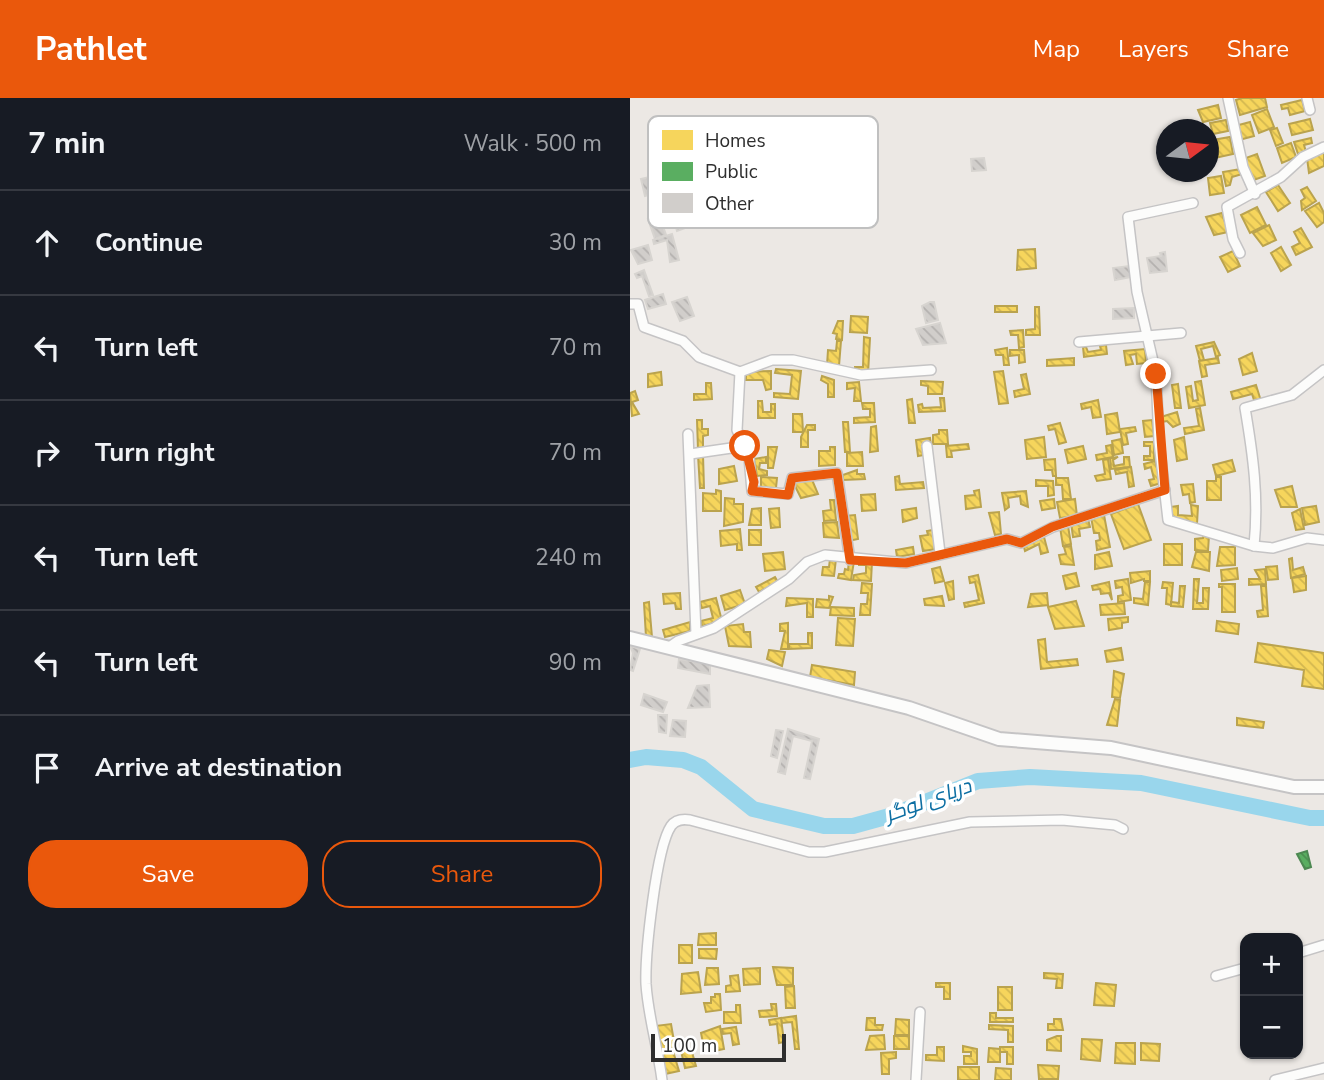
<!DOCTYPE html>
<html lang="en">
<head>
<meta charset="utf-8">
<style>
	body { margin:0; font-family:"Nunito Sans",Cairo,sans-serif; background:#242831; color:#f1f3f6 }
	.controls { position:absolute; right:21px; bottom:21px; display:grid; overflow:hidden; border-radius:14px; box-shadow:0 2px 5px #0004 }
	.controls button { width:63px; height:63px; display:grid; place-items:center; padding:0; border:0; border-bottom:2px solid #363941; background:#171b24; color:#f1f3f6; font:35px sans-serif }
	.compass { position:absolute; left:526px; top:21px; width:63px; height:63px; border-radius:50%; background:#171b24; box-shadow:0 2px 5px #0004; rotate:75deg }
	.scale { position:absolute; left:21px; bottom:18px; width:135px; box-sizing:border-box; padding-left:7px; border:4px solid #2e2e2e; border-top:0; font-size:19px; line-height:24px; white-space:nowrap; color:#2e2e2e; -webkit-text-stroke:5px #fff; paint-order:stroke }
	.stop { position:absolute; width:21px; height:21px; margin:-16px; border:5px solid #ea580c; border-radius:50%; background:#fff }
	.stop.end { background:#ea580c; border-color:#fff; box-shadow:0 2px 7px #0008 }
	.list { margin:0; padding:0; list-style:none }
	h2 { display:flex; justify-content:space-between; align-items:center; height:91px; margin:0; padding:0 28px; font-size:30px }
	h2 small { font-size:23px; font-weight:400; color:#9ea1a6 }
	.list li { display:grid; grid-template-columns:46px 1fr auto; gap:21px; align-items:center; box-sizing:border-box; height:105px; padding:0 28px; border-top:2px solid #363941 }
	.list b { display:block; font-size:26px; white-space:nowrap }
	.list em { font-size:23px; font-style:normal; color:#9ea1a6 }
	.actions { display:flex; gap:14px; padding:21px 28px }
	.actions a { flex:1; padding:16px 0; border:2px solid #ea580c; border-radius:28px; text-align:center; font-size:24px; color:#ea580c }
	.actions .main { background:#ea580c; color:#fff }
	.icon { flex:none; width:38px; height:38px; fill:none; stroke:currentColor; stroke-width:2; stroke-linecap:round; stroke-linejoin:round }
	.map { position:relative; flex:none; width:694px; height:982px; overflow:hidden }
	header { display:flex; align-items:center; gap:42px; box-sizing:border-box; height:98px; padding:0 35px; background:#ea580c; color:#fff }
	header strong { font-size:33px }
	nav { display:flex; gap:38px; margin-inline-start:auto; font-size:24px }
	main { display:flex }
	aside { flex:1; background:#171b24 }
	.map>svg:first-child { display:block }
</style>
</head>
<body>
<header>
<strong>Pathlet</strong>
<nav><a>Map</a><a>Layers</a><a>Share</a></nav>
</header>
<main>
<aside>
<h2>7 min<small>Walk · 500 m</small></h2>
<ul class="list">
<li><svg class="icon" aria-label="ahead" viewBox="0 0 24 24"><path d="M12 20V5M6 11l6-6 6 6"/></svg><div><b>Continue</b></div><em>30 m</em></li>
<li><svg class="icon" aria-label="left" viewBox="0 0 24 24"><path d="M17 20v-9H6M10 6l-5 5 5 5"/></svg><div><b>Turn left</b></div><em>70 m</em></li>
<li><svg class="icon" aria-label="right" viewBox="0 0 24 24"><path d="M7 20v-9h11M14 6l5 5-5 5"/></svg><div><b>Turn right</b></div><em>70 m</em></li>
<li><svg class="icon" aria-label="left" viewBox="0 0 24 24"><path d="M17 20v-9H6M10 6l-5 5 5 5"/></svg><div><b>Turn left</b></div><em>240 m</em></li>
<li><svg class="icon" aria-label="left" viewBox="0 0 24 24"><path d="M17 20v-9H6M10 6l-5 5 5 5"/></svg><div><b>Turn left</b></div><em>90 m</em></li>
<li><svg class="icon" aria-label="arrive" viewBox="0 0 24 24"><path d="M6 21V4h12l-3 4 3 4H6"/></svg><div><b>Arrive at destination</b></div></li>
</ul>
<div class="actions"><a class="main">Save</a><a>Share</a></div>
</aside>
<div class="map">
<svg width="694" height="982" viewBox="0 0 694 982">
	<defs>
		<pattern id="homes-back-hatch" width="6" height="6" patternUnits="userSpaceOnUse" patternTransform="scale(1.75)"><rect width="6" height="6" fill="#f6d55c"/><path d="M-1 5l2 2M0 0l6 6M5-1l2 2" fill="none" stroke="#d3b750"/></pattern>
		<pattern id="public-back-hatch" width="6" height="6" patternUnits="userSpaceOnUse" patternTransform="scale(1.75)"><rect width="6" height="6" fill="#5aae61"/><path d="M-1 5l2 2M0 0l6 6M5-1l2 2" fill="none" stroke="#4b8e50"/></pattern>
		<pattern id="building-back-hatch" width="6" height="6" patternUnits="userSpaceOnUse" patternTransform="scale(1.75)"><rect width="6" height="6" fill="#d1cecb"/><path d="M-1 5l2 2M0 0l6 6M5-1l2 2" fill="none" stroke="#b4b1af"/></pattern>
	</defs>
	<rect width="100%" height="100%" fill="#ece8e4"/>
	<g fill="url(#homes-back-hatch)" stroke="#baa34e" stroke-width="2">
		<path d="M612 0H635L637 9 610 17 606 2Z"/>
		<path d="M672 2 675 13 660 17 658 10 652 11 651 7Z"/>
		<path d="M588 7 591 20 573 24 568 12Z"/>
		<path d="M637 11 644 29 629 35 622 17Z"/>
		<path d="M680 21 683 32 662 37 659 26Z"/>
		<path d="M596 22 598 33 583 36 580 25Z"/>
		<path d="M620 24 624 38 609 42 605 28Z"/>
		<path d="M647 30 653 45 646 48 640 32Z"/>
		<path d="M600 39 603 56 580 61 578 54 584 52 582 42Z"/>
		<path d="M681 40 682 45 674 47 676 54 668 56 664 44Z"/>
		<path d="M661 45 666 59 652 65 647 50Z"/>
		<path d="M694 54V68L679 75 677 60Z"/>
		<path d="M627 56 635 78 621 83 613 61Z"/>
		<path d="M611 71 612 76 602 79 600 87 596 88 593 74Z"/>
		<path d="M591 78 594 95 580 97 578 80Z"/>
		<path d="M648 87 660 105 648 113 636 94Z"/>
		<path d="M677 89 686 103 672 112 671 103 675 100 671 92Z"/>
		<path d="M689 105 694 115V124L687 129 675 113Z"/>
		<path d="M627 109 636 127 620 135 611 117Z"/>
		<path d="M592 115 598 134 584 137 576 119Z"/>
		<path d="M639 127 646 142 633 148 623 135Z"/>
		<path d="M671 130 682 149 666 157 662 149 670 145 664 134Z"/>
		<path d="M651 149 661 167 651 173 641 155Z"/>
		<path d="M405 151 406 170 387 172 388 152Z"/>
		<path d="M603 153 610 168 598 174 590 159Z"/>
		<rect x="365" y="208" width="22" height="6"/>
		<path d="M405 209H409L410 237H396V232L405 231Z"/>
		<path d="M221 218 238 219 237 235 220 234Z"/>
		<path d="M208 223H213L212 242 206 241 207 236 203 235Z"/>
		<path d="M393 232 394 249 389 250 388 237H381L380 233Z"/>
		<path d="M234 239 240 240 238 276H225V269H233Z"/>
		<path d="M207 243H211L209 268 197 267 198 252 206 253Z"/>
		<path d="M584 244 590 257 586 259 583 248 571 251 574 262 570 263 566 248Z"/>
		<path d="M476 247 477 256 454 259 453 249H456L458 254 471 252 470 248Z"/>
		<path d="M377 250 379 267H374L373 257H366L365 252Z"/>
		<path d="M515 251 516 265 507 266 506 256 500 257 503 266 496 267 494 253Z"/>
		<path d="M380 252H394L395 264 389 265V257L380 258Z"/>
		<path d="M622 255 627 273 613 277 609 261Z"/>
		<path d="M444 260V267L417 268V262Z"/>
		<path d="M588 260 589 265 575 267 577 278 572 279 569 263Z"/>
		<path d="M146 271 171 273 168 301 144 299V295L160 296 162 277 145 275Z"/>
		<path d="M141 273V291L136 292 133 282H116V274Z"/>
		<path d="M373 273 378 305 369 306 364 274Z"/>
		<path d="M31 274 32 287 18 289V276Z"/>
		<path d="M396 276 400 296 385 299 384 293 394 291 391 277Z"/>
		<path d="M192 278 204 282V299H198V286L191 282Z"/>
		<path d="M291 283 313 284 312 296H298V288L291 287Z"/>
		<path d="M571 283 575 307 559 310 556 289 561 288 563 303 568 302 565 284Z"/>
		<path d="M229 284 231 303H224L225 290 217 291V285Z"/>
		<path d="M76 285H81L82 301 64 302V296H76Z"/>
		<path d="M548 286 551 310H545L542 287Z"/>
		<path d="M626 287 631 303 625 305 622 296 603 301 601 294Z"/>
		<path d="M5 293 8 302 2 304 9 316 2 318 0 295Z"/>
		<path d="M310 300H314L315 313 289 314 288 307 292 306 293 310 311 309Z"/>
		<path d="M282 301 285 325H279L277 302Z"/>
		<path d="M468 302 471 319 463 320 461 309 452 311 451 306Z"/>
		<path d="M128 303H132L133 314H141V306H145V320H128Z"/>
		<path d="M232 305H244L245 324 224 325V320L240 319V311H233Z"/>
		<path d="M570 310 574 332 555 336 554 330 569 328 566 311Z"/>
		<path d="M547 314 550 326 543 329 537 323 532 324 531 319Z"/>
		<path d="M487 315 490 334 477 336 475 317Z"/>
		<path d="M163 316H172L173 334H163Z"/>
		<path d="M67 322H72V331H78V337L73 338V352H68Z"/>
		<path d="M522 322 524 338 515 339 513 323Z"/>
		<path d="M213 324H218L220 354H215Z"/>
		<path d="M430 325 436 344 429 346 425 331 419 332 418 328Z"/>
		<path d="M177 327H185V332H178V349H171V339Z"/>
		<path d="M246 328 248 353 240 354 241 329Z"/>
		<path d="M505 329 506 333 496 335 498 346 493 347 490 331Z"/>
		<path d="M309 332H317L318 346H303V337L309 336Z"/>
		<path d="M414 339 416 359 397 361 395 342Z"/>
		<path d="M554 339 557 361 547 363 544 342Z"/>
		<path d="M300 340 301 347 292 348 294 357 288 358 286 342Z"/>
		<path d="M491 341 493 355 484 357 482 343Z"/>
		<path d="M514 344H524V362H514V358H520V348H514Z"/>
		<path d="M338 346 339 351 321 353 322 359H317L316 348Z"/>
		<path d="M481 347 483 359 467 362 466 357 477 355 476 348Z"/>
		<path d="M453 348 456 361 438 365 435 352Z"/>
		<path d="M138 349H147L143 370H138Z"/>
		<path d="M200 349H205V367L189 368V353H200Z"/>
		<path d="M232 354 233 368H217V355Z"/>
		<path d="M68 357H73L74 390H70Z"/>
		<path d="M136 359V365H130L129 371 137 373V377L127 378 124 361Z"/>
		<path d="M488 359 483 362 484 368 494 366V359H499L500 369 481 371 480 360Z"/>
		<path d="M425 361 426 378H423L422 372H415L414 362Z"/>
		<path d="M478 361 481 381 467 383 465 378 475 376 473 362Z"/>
		<path d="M602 362 605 373 586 378 583 367Z"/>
		<path d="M525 363 531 385 521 388 519 382 524 381 521 369 515 371 514 366Z"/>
		<path d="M104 368 107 383 89 386V371Z"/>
		<path d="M501 369 504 388 499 389 497 374 486 376 485 372Z"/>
		<path d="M227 372V376H234L235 381 213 382V377Z"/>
		<path d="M180 377 188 396 171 400 163 384Z"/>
		<path d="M269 378 270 386 293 384 294 390 266 392 265 379Z"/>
		<path d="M131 379 147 380 146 390H131Z"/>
		<path d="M586 379H591V402H577V383H586Z"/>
		<path d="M426 380H438L441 401H433L432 387H426Z"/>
		<path d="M406 382 423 383 424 397 418 398V388H406Z"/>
		<path d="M563 386 565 404 560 405 559 396 553 397 551 387Z"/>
		<path d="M662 388 667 409H651L645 392Z"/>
		<path d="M86 392 91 393V413H73V395L86 396Z"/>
		<path d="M349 392 351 409 336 411 335 398 345 397 344 393Z"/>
		<path d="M396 393 398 409 391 406 390 398 378 400 379 409 375 412 372 395Z"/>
		<path d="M245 396 246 412 232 413 231 397Z"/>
		<path d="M95 400 104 401V406H113V424L94 428Z"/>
		<path d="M424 401 425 410 412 412 410 403Z"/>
		<path d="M445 401 447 418 430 420 427 404Z"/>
		<path d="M200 402H204L206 422 194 423 193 413 201 412Z"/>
		<path d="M508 406 521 442 494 451 481 416Z"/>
		<path d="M561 407 568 408 567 426 541 419 540 409 548 408V417L562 418Z"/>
		<path d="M686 408 689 424 675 427 672 410Z"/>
		<path d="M131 410V427H119L122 411Z"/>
		<path d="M149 410 150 429 141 430 139 411Z"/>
		<path d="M286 410 287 420 273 424 272 412Z"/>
		<path d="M670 411 674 431 666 432 662 415Z"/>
		<path d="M369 414 371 436 365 437 359 415Z"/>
		<path d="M225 417 228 441 218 443 215 418Z"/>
		<path d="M474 417 480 449 467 452 466 443 470 442 469 435H464L461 419Z"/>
		<path d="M458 421 460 429 449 431 450 438 443 439 441 424Z"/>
		<path d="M207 424 209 440 194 439 193 425Z"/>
		<path d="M438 428 441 446 433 448 430 429Z"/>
		<path d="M110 431 112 452H107V446L91 448 90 433Z"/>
		<rect x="119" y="432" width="12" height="15"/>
		<path d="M303 432 306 451 293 453 290 438 298 437 297 433Z"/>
		<path d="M574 436 579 438 578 453 565 452V441L573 440Z"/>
		<path d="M414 439 418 454 411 456 409 446 395 453 393 445Z"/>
		<rect x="534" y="446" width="18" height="21"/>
		<path d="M441 448 444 467 431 466 429 457 436 456 434 449Z"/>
		<path d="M283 449 284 456 267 459 266 452Z"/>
		<path d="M590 449H605V467L587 468Z"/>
		<path d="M153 454 155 471 135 473 133 456Z"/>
		<path d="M479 454 482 468 465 471V457Z"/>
		<path d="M566 454H580L579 473 562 469Z"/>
		<path d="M662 460 663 472 673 469 675 476 661 480 659 461Z"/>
		<path d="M200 461H206L204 478 192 477 193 469H199Z"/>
		<path d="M219 463H224L221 482 208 480 209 476H214L215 471 218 472Z"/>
		<path d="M229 463 242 464 241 483 223 482 224 477 236 475V467H229Z"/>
		<path d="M647 468 648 481 638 482 636 469Z"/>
		<path d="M310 469 314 483 305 485 302 471Z"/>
		<path d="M607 470 608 481 592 483 591 472Z"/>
		<path d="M635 471 636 486 619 487V481H630L625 472Z"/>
		<path d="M520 473V483H514V481L501 485 500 475Z"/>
		<path d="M446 475 449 488 436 491 433 478Z"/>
		<path d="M348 477 354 505 335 509 334 505 349 502 345 484 340 485 339 479Z"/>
		<path d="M676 478V492L664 494 662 480Z"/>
		<path d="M145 479 148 484 129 494 126 489Z"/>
		<path d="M498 481 501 502 488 504V498L493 497 492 489 486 490 485 483Z"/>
		<path d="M564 481H569L567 505H573V490H579L578 511H563Z"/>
		<path d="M323 483 324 501 319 502 315 485Z"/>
		<path d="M479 484 482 502 479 495 471 496 470 491 463 492 462 488Z"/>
		<path d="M515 484H520L518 507 504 505V500L513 501Z"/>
		<path d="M533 484 543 485 541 507 536 506 537 490H532Z"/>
		<path d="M232 485 242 486 240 517H230L231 506H237L238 495H231Z"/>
		<path d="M589 486H605V514H592V489H589Z"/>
		<path d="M550 488H555L553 509 541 508V504L549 505Z"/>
		<path d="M631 488H636L638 518 628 519 627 513 633 512Z"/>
		<path d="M110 492 115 506 95 512 91 498Z"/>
		<path d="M50 495 51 511H46L45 505 34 506 33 496Z"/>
		<path d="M417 495 418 507 398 509 401 496Z"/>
		<path d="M199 498 203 499 199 510 186 509 187 501 199 502Z"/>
		<path d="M312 498 314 508 295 507 294 501Z"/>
		<path d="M86 500 92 523 72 528 71 523 83 520 80 508 72 510 70 504Z"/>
		<path d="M157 500 183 501V519H177V505L156 508Z"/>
		<path d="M446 503 454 528 425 531 418 509Z"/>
		<path d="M19 504 22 539H16L14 505Z"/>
		<path d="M494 505 495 516 471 517 470 507Z"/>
		<path d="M201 509 224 510V518L200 517Z"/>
		<path d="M498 519V524L492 525V530L479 532 478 521Z"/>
		<path d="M208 520 225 521 223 548 206 547Z"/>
		<path d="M587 523 609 526 608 536 586 533Z"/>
		<path d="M60 524V533L35 539 33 532Z"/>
		<path d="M158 525V551H151L155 533H150V526Z"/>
		<path d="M113 526 114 534H120L121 549 99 548 95 528Z"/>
		<path d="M178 535H182V550L159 551V546H178Z"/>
		<path d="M415 541 417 564 447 561 448 567 411 571 408 542Z"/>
		<path d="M628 545 694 555V591L672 588 674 572 625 564Z"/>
		<path d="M491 550 493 562 477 564 475 553Z"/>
		<path d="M139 552 155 554 152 568 137 561Z"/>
		<path d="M182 567 225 574 224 587 180 579Z"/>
		<path d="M484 573 494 576 490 600 482 599Z"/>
		<path d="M485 601 490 602 487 628 477 627Z"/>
		<path d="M607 620 634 624 633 630 607 627Z"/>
		<path d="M86 835V847H68L69 836Z"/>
		<rect x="49" y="847" width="13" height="18"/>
		<path d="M69 851H87L86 861 69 860Z"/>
		<path d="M143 869 163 870V887H147Z"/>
		<path d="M77 870H88L89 886 75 887Z"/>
		<path d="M130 870V886L114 887 113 871Z"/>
		<path d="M68 874 71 894 51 896 52 876Z"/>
		<path d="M414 875 433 876 432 890H426L427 881 414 880Z"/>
		<path d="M108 877 110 893 96 894V888L101 887 100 878Z"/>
		<path d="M306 885H320V901H314V889H306Z"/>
		<path d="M466 885 486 887 484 908 464 907Z"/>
		<path d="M164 888 165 910H156L155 889Z"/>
		<rect x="368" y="889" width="14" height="23"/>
		<path d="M85 896H90L91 912 76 914 74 905H81V899H85Z"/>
		<path d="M141 906H146L147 918 130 919 129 913 142 912Z"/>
		<path d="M106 907H110L111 925H94V914H106Z"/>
		<path d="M360 915H366V920H383V924H360Z"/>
		<path d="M166 918 169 951H165L162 924 152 925 151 920Z"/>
		<path d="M151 920 154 944 149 945 147 926 140 927 139 922Z"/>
		<path d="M237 920H245V927H253L252 932H236Z"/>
		<path d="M266 921 279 922V937H265Z"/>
		<path d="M424 921H431L433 932H418V926H424Z"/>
		<path d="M41 926 45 949 28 952 25 928Z"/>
		<path d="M359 927 383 928V944H378V932L359 931Z"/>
		<path d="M90 928 94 951 75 955 71 935Z"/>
		<path d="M106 929 109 946 103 947 101 935 93 936 92 931Z"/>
		<path d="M254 937 255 951 236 952 240 938Z"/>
		<rect x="264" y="938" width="15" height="13"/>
		<path d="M427 938H431V953L417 952V942Z"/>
		<path d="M452 941 472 942 470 963 451 961Z"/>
		<path d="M486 945H505V966L485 965Z"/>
		<path d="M511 945 530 946 529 963 511 962Z"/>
		<path d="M333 948 347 951V966H334V958H341V954H333Z"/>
		<path d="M307 949H314V963L296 962V957H307Z"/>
		<path d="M370 949H383V966H377V954H370Z"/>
		<path d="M359 950 370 951V964H358Z"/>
		<path d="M61 951 66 968 55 970 51 953Z"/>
		<path d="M43 953 49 973 35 976 30 957Z"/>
		<path d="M266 954V960L259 961V976H252L251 955Z"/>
		<path d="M408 967 429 968 428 981H409Z"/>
		<rect x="328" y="969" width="21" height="13"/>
		<path d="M366 970 381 971V982H365Z"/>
	</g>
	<path fill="url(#public-back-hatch)" stroke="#4d8852" stroke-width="2" d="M677 753 681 769 675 771 667 756Z"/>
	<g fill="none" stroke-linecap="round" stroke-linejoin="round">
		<path stroke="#99d6ec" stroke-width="16" d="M0 662 16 659 53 662 71 669 123 711 194 728H223L263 717 348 683 400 679 511 685 680 720H694"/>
	</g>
	<g fill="url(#building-back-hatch)" stroke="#d7d4d0" stroke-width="2">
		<path d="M354 60 356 72 342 73 341 61Z"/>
		<path d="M24 78 29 94 15 98 11 81Z"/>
		<path d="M55 110 61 128 47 133 43 117Z"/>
		<path d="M29 117 36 137 25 141 18 121Z"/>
		<path d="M42 136 49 162 40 164 37 142 24 146 23 142Z"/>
		<path d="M18 147 22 162 8 166 1 152Z"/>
		<path d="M535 154 537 173 520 175 517 160 531 158 530 155Z"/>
		<path d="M499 168 501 179 485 182 483 170Z"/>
		<path d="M14 172 23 197 19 198 12 178 7 180 5 176Z"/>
		<path d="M33 196 36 206 18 211 15 202Z"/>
		<path d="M57 199 64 218 50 223 42 204Z"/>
		<path d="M300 204H304L308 222 296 225 292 208Z"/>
		<path d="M504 210V220L483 221V211Z"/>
		<path d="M310 225 316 245 293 247 286 231Z"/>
		<path d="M0 548 10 551 3 573 0 572 3 555Z"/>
		<path d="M49 561 80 566V576L48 570Z"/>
		<path d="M79 587 80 609 58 610 67 588Z"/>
		<path d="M14 596 37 604 33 614 11 607Z"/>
		<path d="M28 617H37L36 635 29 634Z"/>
		<path d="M43 622 56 623 55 639 40 638Z"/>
		<path d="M158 631 189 641 180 681 174 680 182 643 163 638 155 676 148 674Z"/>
		<path d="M146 632 153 633 147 660 141 658Z"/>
	</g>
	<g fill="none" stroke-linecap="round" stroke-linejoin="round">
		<g stroke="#c5c4c5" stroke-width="12">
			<g id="street">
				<path d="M598 0 613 69 625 96"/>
				<path d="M677 0 680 12"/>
				<path d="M563 105 498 119 507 194 526 276 529 344 538 422 624 448 643 450 677 440 694 442"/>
				<path d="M610 155 603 141 597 109 651 79 673 59 694 49"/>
				<path d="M0 206H8L14 229 53 243 69 259 110 274 142 262H163L231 277 301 272"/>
				<path d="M449 244 551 235"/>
				<path d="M110 274 107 332 119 359 122 393 158 396 162 380 207 375 220 462"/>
				<path d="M58 336 66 536"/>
				<path d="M297 348 310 455"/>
				<path d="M60 356 115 348"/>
				<path d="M624 448C629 400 623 357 615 310L662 297 694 272"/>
				<path d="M38 550 48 543 84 530 159 481 177 464 195 457 276 465 377 441 391 445 423 429 535 392"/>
				<path d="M668 855 694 847"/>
				<path d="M586 878 615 870"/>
				<path d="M32 982C28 950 18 918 16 886 15 857 26 750 41 728 46 721 53 721 60 722L179 754H195L340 724 432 722 485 727 493 731"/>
				<path d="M286 982 290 914"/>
				<path d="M645 982 694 970"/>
			</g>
		</g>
		<g stroke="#c5c4c5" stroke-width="16">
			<path id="secondary" d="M0 540 279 610 369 641 481 650 664 689H694"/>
		</g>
		<use href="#street" stroke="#fcfcfb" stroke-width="9"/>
		<use href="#secondary" stroke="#fcfcfb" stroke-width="12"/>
	</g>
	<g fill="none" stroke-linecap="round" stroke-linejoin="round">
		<path stroke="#ea580c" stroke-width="9" d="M115 348 124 384 122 393 158 397 162 380 207 375 220 462 276 465 377 441 391 445 422 429 535 392 526 276"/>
	</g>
	<g text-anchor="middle" stroke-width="7" stroke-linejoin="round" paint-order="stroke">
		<g font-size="21" font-style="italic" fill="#0d6fa3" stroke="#fff">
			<text transform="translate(298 702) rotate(-20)" y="7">دریای لوگر</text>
		</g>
	</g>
	<rect x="18" y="18" width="230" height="112" rx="10" fill="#fff" stroke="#c0c0c0" stroke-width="2"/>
	<rect x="32" y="32" width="31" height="20" fill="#f6d55c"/>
	<rect x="32" y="64" width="31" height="19" fill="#5aae61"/>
	<rect x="32" y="95" width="31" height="20" fill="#d1cecb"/>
	<g font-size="19" fill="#2e2e2e">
		<text x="75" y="49">Homes</text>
		<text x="75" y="80">Public</text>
		<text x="75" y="112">Other</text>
	</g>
</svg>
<div class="controls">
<button>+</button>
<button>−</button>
</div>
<svg class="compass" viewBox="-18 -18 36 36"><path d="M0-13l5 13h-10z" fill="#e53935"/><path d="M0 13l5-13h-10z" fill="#9ea1a6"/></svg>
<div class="scale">100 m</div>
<div class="stop" style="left:115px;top:348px"></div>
<div class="stop end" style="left:526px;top:276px"></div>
</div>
</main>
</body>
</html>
